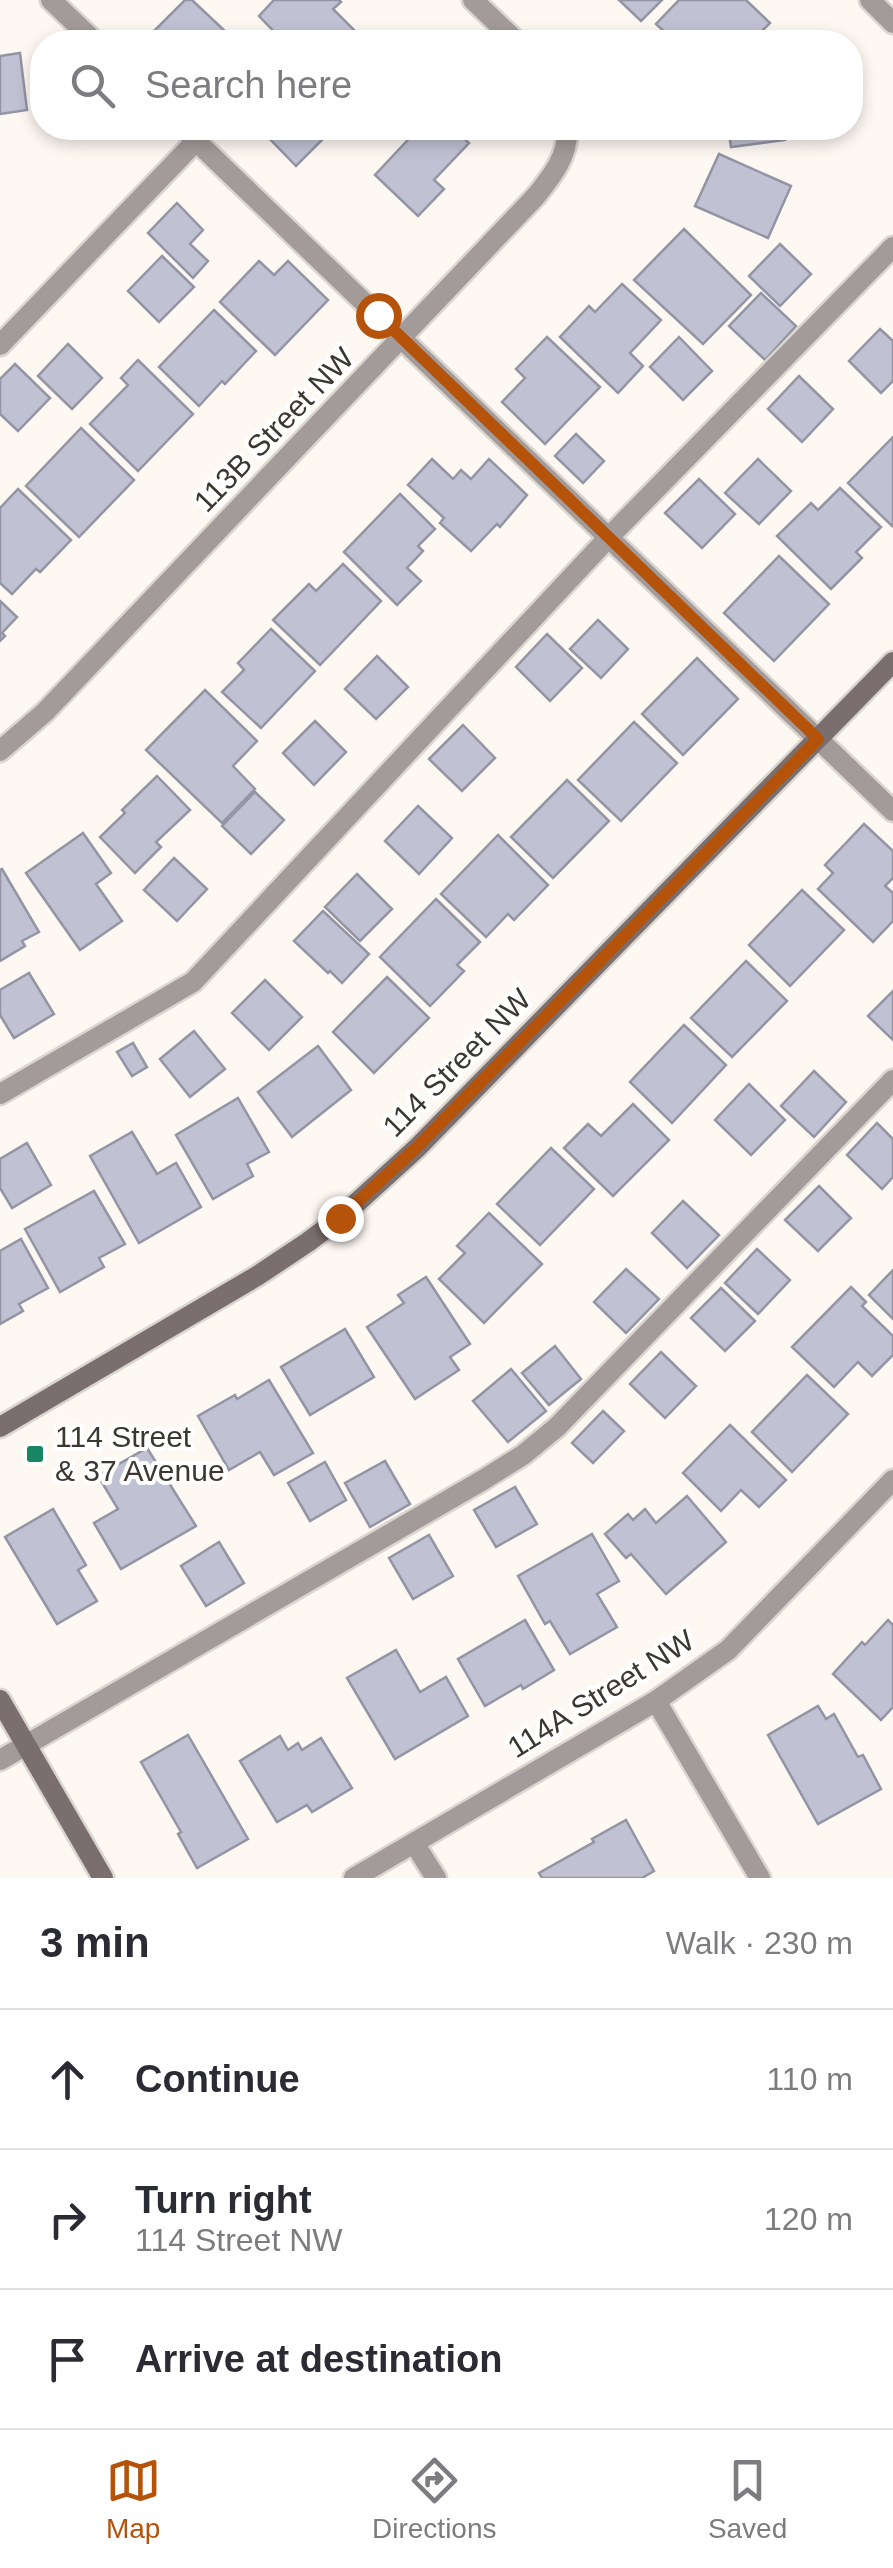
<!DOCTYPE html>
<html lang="en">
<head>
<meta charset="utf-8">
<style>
	body { margin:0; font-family:Arial,sans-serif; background:#f2f2f3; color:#2b2b33 }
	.stop { position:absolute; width:30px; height:30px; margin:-22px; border:8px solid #b45309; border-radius:50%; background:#fff }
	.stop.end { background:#b45309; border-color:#fff; box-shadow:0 2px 10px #0008 }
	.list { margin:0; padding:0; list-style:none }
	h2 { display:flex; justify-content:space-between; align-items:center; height:130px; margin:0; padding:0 40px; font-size:42px }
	h2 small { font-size:32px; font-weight:400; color:#7c7c81 }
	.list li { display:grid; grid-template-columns:65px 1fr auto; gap:30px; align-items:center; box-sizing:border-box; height:140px; padding:0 40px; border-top:2px solid #e1e1e2 }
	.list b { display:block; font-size:38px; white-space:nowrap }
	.list p { margin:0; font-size:32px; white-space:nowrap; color:#7c7c81 }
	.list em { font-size:32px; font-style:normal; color:#7c7c81 }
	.icon { flex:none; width:55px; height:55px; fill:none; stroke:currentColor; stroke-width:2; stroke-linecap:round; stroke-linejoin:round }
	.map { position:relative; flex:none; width:893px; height:1878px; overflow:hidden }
	.search { position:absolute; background:#fff; box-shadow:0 5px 15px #0003; left:30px; right:30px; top:30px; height:110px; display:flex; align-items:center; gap:25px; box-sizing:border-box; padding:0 35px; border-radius:40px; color:#7c7c81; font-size:38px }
	.sheet { height:550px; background:#fff }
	nav { display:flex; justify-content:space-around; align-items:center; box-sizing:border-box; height:140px; border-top:2px solid #e1e1e2; background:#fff; font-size:28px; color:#7c7c81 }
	nav a { display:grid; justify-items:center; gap:5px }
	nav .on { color:#b45309 }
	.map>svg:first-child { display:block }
</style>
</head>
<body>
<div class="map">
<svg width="893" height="1878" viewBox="0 0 893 1878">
	<rect width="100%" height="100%" fill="#fef8f3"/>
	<g fill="#c0c1d2" stroke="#9394a4" stroke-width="2.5">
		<path d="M185 0H192L226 32 216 42H162L152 33Z"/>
		<path d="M274 0H339L341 2 333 9 355 31 344 42H284L259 16Z"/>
		<path d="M619 0H662L641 21Z"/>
		<path d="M679 0H746L770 23 751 42H675L656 24Z"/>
		<path d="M20 53 27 110 0 114V56Z"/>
		<path d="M275 128H326L330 132 296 166 267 136Z"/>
		<path d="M419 128H453L469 143 434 180 444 189 418 216 375 175Z"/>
		<path d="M728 128H784L785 140 731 147Z"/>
		<path d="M719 154 791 186 768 238 695 206Z"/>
		<path d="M177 203 203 230 190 244 208 261 193 278 148 233Z"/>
		<path d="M684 229 751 295 703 344 634 280Z"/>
		<path d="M780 244 811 274 780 306 749 276Z"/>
		<path d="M162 256 194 287 159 322 128 291Z"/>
		<path d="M259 261 274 275 288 261 328 300 275 355 220 302Z"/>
		<path d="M622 284 661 320 630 353 643 366 618 393 560 337 589 306 595 312Z"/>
		<path d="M761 293 796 326 765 360 729 326Z"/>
		<path d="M214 310 256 351 225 384 222 381 199 406 159 367Z"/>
		<path d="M880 329 893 341V381L881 393 849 361Z"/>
		<path d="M547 337 600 387 545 444 502 402 525 378 516 369Z"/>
		<path d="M679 337 712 371 683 400 650 367Z"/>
		<path d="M68 344 102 378 72 409 38 376Z"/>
		<path d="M138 360 193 414 138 471 90 424 128 385 121 378Z"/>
		<path d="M15 364 50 398 18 431 0 414V379Z"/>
		<path d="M799 376 833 409 802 442 768 409Z"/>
		<path d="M81 428 134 480 79 537 26 486Z"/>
		<path d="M576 434 604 461 583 483 555 456Z"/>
		<path d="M893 437V524L892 526 848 483Z"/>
		<path d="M432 459 453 479 461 470 471 479 489 459 527 495 500 527 497 524 471 551 440 523 444 518 408 485Z"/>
		<path d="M758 459 791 491 759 524 725 493Z"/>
		<path d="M699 479 735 514 702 548 665 513Z"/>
		<path d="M840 488 881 527 856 552 862 558 831 589 777 536 811 503 818 510Z"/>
		<path d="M18 489 71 540 40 572 36 569 12 594 0 583V508Z"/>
		<path d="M400 494 435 529 418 546 423 551 407 568 421 581 397 605 344 552Z"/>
		<path d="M779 556 829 604 774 661 724 613Z"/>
		<path d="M343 564 381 601 320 665 273 620 309 584 316 591Z"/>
		<path d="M0 601 17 617 2 633 5 636 0 641Z"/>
		<path d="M598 620 628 649 601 678 570 649Z"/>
		<path d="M271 629 315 671 261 728 222 692 244 670 238 663Z"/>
		<path d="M547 634 582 668 550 701 516 667Z"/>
		<path d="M377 656 408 687 376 719 345 689Z"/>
		<path d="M697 658 738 699 683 755 642 714Z"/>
		<path d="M205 690 257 741 233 766 255 789 222 823 146 750Z"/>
		<path d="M315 721 346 752 314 785 283 753Z"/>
		<path d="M634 722 677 763 621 821 578 780Z"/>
		<path d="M463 725 495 758 462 791 429 759Z"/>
		<path d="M157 776 190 810 156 842 161 847 135 873 100 837 125 813 122 810Z"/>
		<path d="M567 780 609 821 553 878 511 837Z"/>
		<path d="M255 792 284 820 251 854 222 826Z"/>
		<path d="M418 806 452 838 419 874 385 841Z"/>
		<path d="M864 824 893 851V878L885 886 893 893V921L873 942 818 889 833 873 825 865Z"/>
		<path d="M83 833 111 873 96 884 122 921 80 950 26 873Z"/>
		<path d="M498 835 548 885 514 920 508 914 486 937 441 894Z"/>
		<path d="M174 858 207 889 177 921 144 890Z"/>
		<path d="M2 869 39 932 22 941 25 946 0 961V870Z"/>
		<path d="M357 874 392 909 360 941 325 907Z"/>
		<path d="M802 890 844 930 790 986 749 945Z"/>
		<path d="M436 899 480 942 457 965 464 971 430 1006 380 957Z"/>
		<path d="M323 911 369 954 342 983 330 971 328 973 294 941Z"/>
		<path d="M746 961 787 1001 732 1057 691 1018Z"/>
		<path d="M29 973 54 1014 14 1038 0 1015V990Z"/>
		<path d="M387 977 429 1018 374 1073 333 1032Z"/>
		<path d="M265 980 302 1017 269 1050 232 1013Z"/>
		<path d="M893 991V1040L868 1016Z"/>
		<path d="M684 1025 726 1065 672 1123 630 1082Z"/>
		<path d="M194 1031 225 1069 190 1097 160 1059Z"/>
		<path d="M133 1043 147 1067 132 1076 117 1052Z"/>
		<path d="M318 1046 351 1090 292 1137 258 1092Z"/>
		<path d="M814 1071 846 1102 814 1137 781 1106Z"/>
		<path d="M749 1084 785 1120 751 1155 715 1120Z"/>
		<path d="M238 1098 269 1152 247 1164 253 1176 213 1199 176 1135Z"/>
		<path d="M633 1104 669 1140 613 1196 564 1148 588 1124 601 1136Z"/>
		<path d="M877 1123 893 1139V1177L882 1189 847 1155Z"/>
		<path d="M132 1132 157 1174 176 1163 201 1207 139 1243 90 1156Z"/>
		<path d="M27 1143 51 1185 12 1208 0 1188V1159Z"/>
		<path d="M551 1148 594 1189 540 1245 497 1204Z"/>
		<path d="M819 1186 851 1218 818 1251 785 1220Z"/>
		<path d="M94 1191 125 1244 99 1258 104 1267 60 1292 25 1229Z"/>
		<path d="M683 1201 719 1235 687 1268 652 1233Z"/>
		<path d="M489 1213 542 1264 484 1323 439 1279 465 1253 457 1246Z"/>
		<path d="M21 1239 48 1288 19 1304 23 1311 0 1324V1251Z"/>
		<path d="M757 1249 790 1280 758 1314 725 1283Z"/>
		<path d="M626 1269 659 1299 626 1333 594 1302Z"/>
		<path d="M893 1270V1319L869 1295Z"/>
		<path d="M426 1277 470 1344 450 1357 459 1370 415 1399 367 1327 404 1303 398 1295Z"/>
		<path d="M851 1287 866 1302 862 1306 893 1336V1355L872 1376 858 1362 834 1387 792 1347Z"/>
		<path d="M721 1288 755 1321 725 1351 691 1318Z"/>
		<path d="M345 1329 374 1377 310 1415 281 1367Z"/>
		<path d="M555 1346 581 1379 549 1405 522 1373Z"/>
		<path d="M661 1352 696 1386 665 1418 630 1384Z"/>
		<path d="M511 1369 546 1411 508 1442 473 1401Z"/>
		<path d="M807 1375 848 1414 792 1472 752 1432Z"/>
		<path d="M269 1380 313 1453 274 1475 260 1452 229 1470 198 1416 235 1395 237 1399Z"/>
		<path d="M603 1411 624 1431 593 1463 572 1443Z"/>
		<path d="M730 1425 786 1480 759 1507 741 1490 721 1511 683 1473Z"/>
		<path d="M147 1448 196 1526 121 1569 94 1523 118 1509 98 1476Z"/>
		<path d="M385 1461 410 1504 370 1527 345 1483Z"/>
		<path d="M325 1462 346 1500 310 1521 288 1483Z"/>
		<path d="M515 1487 537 1524 496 1547 474 1510Z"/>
		<path d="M687 1496 726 1542 666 1594 631 1554 626 1558 605 1534 628 1514 633 1520 645 1509 656 1523Z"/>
		<path d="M53 1509 86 1565 78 1570 97 1601 57 1624 5 1537Z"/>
		<path d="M592 1534 619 1581 597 1594 617 1627 570 1654 550 1621 545 1624 518 1576Z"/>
		<path d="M429 1535 453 1576 413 1599 389 1558Z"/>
		<path d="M219 1542 244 1583 206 1606 181 1566Z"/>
		<path d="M525 1620 554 1670 523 1689 521 1685 485 1706 458 1659Z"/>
		<path d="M888 1620 893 1625V1707L881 1720 833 1674 862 1642 865 1645Z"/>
		<path d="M396 1650 420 1692 446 1677 468 1716 395 1759 347 1678Z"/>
		<path d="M818 1706 826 1719 834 1714 858 1757 863 1755 881 1789 818 1824 768 1735Z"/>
		<path d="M188 1735 248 1839 197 1868 178 1834 181 1832 141 1762Z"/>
		<path d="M280 1736 288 1750 298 1743 302 1750 321 1738 352 1788 312 1812 307 1805 277 1822 240 1761Z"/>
		<path d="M626 1820 654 1871 642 1878H542L539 1873 594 1842 592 1839Z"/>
	</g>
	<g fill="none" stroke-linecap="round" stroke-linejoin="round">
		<g stroke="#dbd5d0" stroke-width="25">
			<g id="lane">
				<path d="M51 0 95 42"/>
				<path d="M870 0 893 23"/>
				<path d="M196 141 893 811"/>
				<path d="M0 345 196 141 183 128"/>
				<path d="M0 1094 193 982 609 537 893 247"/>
				<path d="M0 1760 483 1480 523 1455 557 1427 893 1080"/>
				<path d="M414 1843 436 1878"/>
			</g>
		</g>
		<g stroke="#dbd5d0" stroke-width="25">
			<g id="street">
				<path d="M473 0 517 42"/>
				<path d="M0 751 45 712 536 196C552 176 569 155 567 128"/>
				<path d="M656 1701 760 1878"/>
				<path d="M354 1878 656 1701 728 1650 893 1480"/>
			</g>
		</g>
		<g stroke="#dbd5d0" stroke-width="25">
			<g id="secondary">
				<path d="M0 1427 257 1276 308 1242 340 1218 417 1148 893 662"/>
				<path d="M0 1700 103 1878"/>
			</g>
		</g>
		<use href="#lane" stroke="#a39a9a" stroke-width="20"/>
		<use href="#street" stroke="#a39a9a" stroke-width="20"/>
		<use href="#secondary" stroke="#7a6e6e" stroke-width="20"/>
	</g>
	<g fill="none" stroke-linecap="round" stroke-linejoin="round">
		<path stroke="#b45309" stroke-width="12" d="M340 1218 416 1148 818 739 378 315"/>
	</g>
	<rect fill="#188563" stroke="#fff" stroke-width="4" x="25" y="1444" width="20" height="20" rx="5"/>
	<g text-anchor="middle" stroke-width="8" stroke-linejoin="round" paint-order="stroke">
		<g font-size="30" fill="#3d3732" stroke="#fff">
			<text transform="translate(274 430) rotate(-46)" y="10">113B Street NW</text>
			<text transform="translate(457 1063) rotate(-45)" y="10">114 Street NW</text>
			<text transform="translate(601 1694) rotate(-32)" y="10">114A Street NW</text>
		</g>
		<g font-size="30" fill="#3d3732" stroke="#fff" text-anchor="start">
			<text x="55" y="1447">114 Street<tspan x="55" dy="34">&amp; 37 Avenue</tspan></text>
		</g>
	</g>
</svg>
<div class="stop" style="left:378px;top:315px"></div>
<div class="stop end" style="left:340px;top:1218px"></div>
<div class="search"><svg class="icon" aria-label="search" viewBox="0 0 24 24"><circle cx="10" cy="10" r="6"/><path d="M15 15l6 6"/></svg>Search here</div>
</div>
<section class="sheet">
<h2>3 min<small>Walk · 230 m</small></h2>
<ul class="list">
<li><svg class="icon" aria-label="ahead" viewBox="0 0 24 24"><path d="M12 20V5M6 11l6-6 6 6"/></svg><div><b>Continue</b></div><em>110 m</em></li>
<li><svg class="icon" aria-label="right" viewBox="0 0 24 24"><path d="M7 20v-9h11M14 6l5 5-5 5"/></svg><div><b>Turn right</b><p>114 Street NW</p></div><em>120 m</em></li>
<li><svg class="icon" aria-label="arrive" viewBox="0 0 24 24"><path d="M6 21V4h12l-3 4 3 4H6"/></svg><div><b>Arrive at destination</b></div></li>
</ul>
</section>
<nav>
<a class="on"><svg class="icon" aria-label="map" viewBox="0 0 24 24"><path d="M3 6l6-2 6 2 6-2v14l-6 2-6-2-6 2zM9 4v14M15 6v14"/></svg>Map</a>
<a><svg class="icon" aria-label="directions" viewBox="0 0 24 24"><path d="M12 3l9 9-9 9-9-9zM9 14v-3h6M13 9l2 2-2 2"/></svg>Directions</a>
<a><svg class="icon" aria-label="saved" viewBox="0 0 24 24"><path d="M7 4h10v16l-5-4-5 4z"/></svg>Saved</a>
</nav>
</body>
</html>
